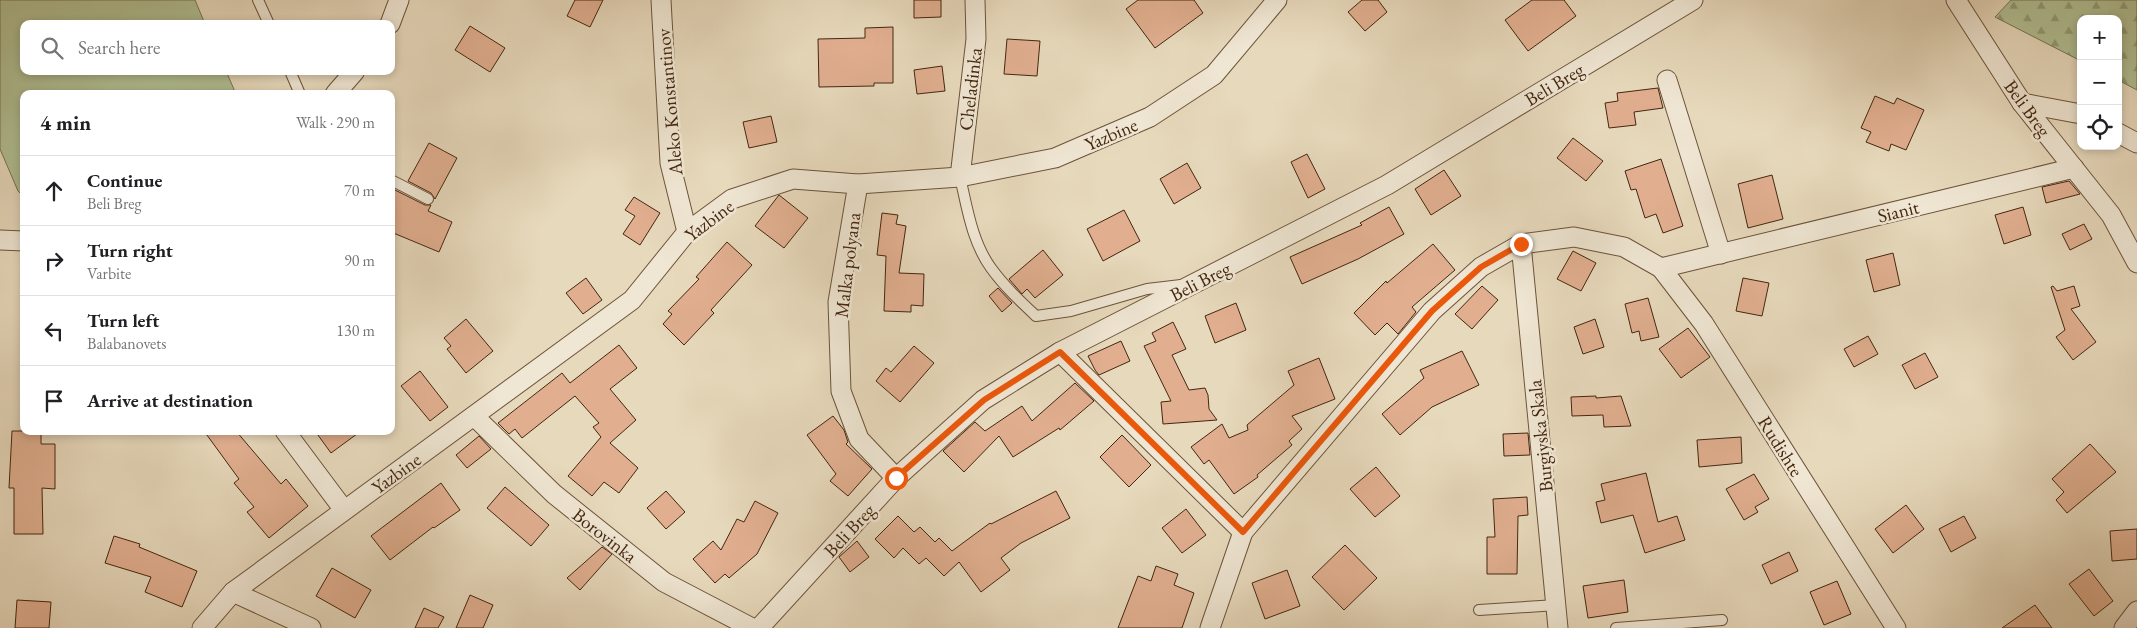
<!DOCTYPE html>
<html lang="en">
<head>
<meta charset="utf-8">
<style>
	body { margin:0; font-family:"EB Garamond",serif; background:#f6f6f6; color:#202124 }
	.controls { position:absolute; right:15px; top:15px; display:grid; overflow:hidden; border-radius:10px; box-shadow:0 2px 8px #0003 }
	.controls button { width:45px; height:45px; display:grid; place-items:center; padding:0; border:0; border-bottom:1px solid #e0e0e0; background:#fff; color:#202124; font:25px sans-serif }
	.stop { position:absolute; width:15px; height:15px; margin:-11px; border:4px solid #ea580c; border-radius:50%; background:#fff }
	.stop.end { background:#ea580c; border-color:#fff; box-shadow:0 1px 5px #0008 }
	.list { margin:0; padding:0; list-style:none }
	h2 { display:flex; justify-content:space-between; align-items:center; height:65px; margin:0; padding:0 20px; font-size:21px }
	h2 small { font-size:16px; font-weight:400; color:#757577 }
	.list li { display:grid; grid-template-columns:32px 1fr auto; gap:15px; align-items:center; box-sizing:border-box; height:70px; padding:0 20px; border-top:1px solid #e0e0e0 }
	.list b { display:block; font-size:19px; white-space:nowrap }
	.list p { margin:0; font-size:16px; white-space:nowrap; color:#757577 }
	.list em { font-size:16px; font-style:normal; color:#757577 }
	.icon { flex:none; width:28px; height:28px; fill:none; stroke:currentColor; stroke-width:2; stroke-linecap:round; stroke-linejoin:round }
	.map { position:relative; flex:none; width:2137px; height:628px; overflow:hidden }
	.search { position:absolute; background:#fff; box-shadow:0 2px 8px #0003; left:20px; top:20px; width:375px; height:55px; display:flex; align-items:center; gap:12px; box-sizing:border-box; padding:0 18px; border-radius:10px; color:#757577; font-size:19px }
	.panel { position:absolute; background:#fff; box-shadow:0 2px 8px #0003; left:20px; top:90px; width:375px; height:345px; border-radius:10px }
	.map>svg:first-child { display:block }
</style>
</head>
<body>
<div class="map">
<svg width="2137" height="628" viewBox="0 0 2137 628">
	<defs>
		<pattern id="forest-firs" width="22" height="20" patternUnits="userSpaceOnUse" patternTransform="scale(1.25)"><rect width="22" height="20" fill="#b1c094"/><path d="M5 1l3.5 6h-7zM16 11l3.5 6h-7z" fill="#929c77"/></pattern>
	</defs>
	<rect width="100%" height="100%" fill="#e7d9bc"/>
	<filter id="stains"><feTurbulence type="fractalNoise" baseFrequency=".004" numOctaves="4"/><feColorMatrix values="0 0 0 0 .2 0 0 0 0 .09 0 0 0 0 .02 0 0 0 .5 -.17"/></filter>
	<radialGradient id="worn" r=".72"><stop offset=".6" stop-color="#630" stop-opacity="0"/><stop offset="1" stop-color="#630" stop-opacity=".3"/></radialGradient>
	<path fill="url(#forest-firs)" stroke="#7a7352" d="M2011 0H2137V90L2118 80V19H2081V61L1995 17Z"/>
	<path fill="#b1c094" stroke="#7a7352" d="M0 0H195L205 24H24V71H226L236 94H24V197L18 191 0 149Z"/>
	<g fill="#e1af90" stroke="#44260f">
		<path d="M575 0H603L590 27 567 16Z"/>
		<path d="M914 0H941V17L914 18Z"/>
		<path d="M1138 0H1194L1203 13 1155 48 1126 9Z"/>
		<path d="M1362 0H1378L1387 12 1365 31 1348 12Z"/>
		<path d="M1532 0H1564L1576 16 1528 51 1505 20Z"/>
		<path d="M470 26 505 48 490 72 455 50Z"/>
		<path d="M893 27V83H874V86L819 87 818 39 865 38V28Z"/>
		<path d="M1007 39 1040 41 1037 76 1004 74Z"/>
		<path d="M942 66 945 91 917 94 914 70Z"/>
		<path d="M1658 88 1663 108 1634 112 1636 125 1609 128 1605 103 1618 101 1617 93Z"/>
		<path d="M1875 96 1894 104 1897 98 1924 110 1906 150 1891 144 1889 151 1866 142 1871 132 1861 128Z"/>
		<path d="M771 116 777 142 749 148 743 122Z"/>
		<path d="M1573 138 1603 161 1586 181 1557 158Z"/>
		<path d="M429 143 457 158 435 199 431 193 408 181Z"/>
		<path d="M1307 154 1325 189 1308 198 1291 162Z"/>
		<path d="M1661 159 1683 226 1663 233 1656 214 1645 218 1636 189 1631 190 1625 171Z"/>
		<path d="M1187 163 1201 188 1174 204 1160 179Z"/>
		<path d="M1444 170 1461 196 1431 215 1415 189Z"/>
		<path d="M1772 175 1783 219 1748 228 1738 184Z"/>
		<path d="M2069 181 2080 194 2046 203 2042 187Z"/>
		<path d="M391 188 425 205H431L428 211 452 222 439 252 391 232Z"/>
		<path d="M779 195 808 218 784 248 755 226Z"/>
		<path d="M634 197 660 213 640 245 623 234 635 216 625 210Z"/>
		<path d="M1389 207 1404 234 1358 259 1302 284 1290 257 1362 225 1360 223Z"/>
		<path d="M2023 207 2031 235 2004 244 1995 215Z"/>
		<path d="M1124 210 1140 241 1103 261 1087 229Z"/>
		<path d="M882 213 898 215 896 224 906 226 899 273 924 274 923 306 911 305V312L884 311 886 256 877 255Z"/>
		<path d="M2084 224 2092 239 2070 250 2062 234Z"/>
		<path d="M727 242 752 265 711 310 714 313 684 345 663 324 672 314 668 311 699 279 696 277Z"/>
		<path d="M1433 244 1455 270 1412 307 1416 312 1398 334 1387 323 1375 335 1354 313 1386 281 1387 283Z"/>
		<path d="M1043 250 1063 275 1035 298 1027 289 1022 294 1009 279Z"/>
		<path d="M1573 251 1596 263 1581 291 1557 279Z"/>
		<path d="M1893 253 1900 285 1874 292 1866 260Z"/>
		<path d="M586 278 602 300 583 314 566 293Z"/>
		<path d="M1743 278 1769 283 1762 316 1736 311Z"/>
		<path d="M1482 286 1498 300 1472 329 1455 314Z"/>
		<path d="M2053 286 2057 291 2074 286 2080 306 2071 309 2096 342 2073 360 2056 337 2065 330 2051 287Z"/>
		<path d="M998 288 1012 303 1002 312 989 296Z"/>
		<path d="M1648 298 1659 337 1641 341 1639 331 1632 333 1625 304Z"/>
		<path d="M1236 303 1246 330 1215 343 1205 316Z"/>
		<path d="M466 319 493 351 466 373 447 349 451 346 444 338Z"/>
		<path d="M1595 319 1604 347 1583 354 1574 327Z"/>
		<path d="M1173 322 1186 349 1172 355 1189 390 1205 388 1208 395 1209 409 1217 420 1163 424 1161 402 1171 401 1144 346 1156 341 1152 333Z"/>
		<path d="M1688 328 1710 357 1681 378 1659 349Z"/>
		<path d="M1868 336 1878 354 1854 367 1844 349Z"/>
		<path d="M1121 341 1130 361 1099 375 1095 370 1088 356Z"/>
		<path d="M619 345 637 368 610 389 636 420 610 443 638 468 619 493 604 482 592 496 568 476 601 437 593 427 599 423 575 396 522 438 515 429 509 434 498 423 562 373 570 383Z"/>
		<path d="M914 346 934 363 900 402 876 381 886 368 891 372Z"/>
		<path d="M1462 351 1479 385 1432 407 1400 435 1382 414 1424 378 1420 370Z"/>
		<path d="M1925 353 1938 377 1915 389 1902 365Z"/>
		<path d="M1319 358 1335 399 1292 416 1302 429 1289 441 1292 445 1257 475 1258 477 1234 494 1209 460 1204 464 1191 447 1222 424 1229 438 1248 430 1247 425 1294 385 1288 371Z"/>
		<path d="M420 371 448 407 430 421 401 386Z"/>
		<path d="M1075 383 1094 401 1060 430 1059 428 1013 457 999 436 964 472 943 451 975 422 985 431 1022 406 1032 421Z"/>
		<path d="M1596 396V398L1621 396 1631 426 1604 427 1603 415 1572 416 1571 397Z"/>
		<path d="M833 416 844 430 848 442 846 444 872 469 848 496 830 481 836 474 807 435Z"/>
		<path d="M12 431H41V444H55V489L42 488 43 534H14V488H9Z"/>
		<path d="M204 431H236L281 484 286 479 308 506 269 538 247 512 254 507 234 483 239 479Z"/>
		<path d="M315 431H361L331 453Z"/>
		<path d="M1528 433 1530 455 1504 456 1503 434Z"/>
		<path d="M1122 435 1151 465 1129 487 1100 457Z"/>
		<path d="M479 436 491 449 467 468 456 455Z"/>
		<path d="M1741 437 1742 463 1699 467 1697 440Z"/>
		<path d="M2090 444 2116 472 2067 513 2056 500 2064 492 2052 479Z"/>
		<path d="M1376 467 1400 496 1375 517 1350 489Z"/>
		<path d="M1646 473 1658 522 1677 516 1685 540 1645 553 1633 515 1601 523 1596 502 1605 500 1601 484Z"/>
		<path d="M1754 474 1769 499 1755 507 1758 512 1744 520 1726 489Z"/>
		<path d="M441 483 460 510 434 528 433 527 390 560 371 536Z"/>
		<path d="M505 487 549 525 531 546 487 508Z"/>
		<path d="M666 491 685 512 666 529 647 508Z"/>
		<path d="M1056 491 1070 518 1021 543 1001 558 1010 570 981 592 959 562 944 576 926 558 919 564 903 548 894 558 875 539 898 516 914 532 920 527 935 542 939 538 952 551 990 523 991 524Z"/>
		<path d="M1527 497 1528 515 1518 516 1517 574H1487V537H1495L1493 499Z"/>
		<path d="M755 501 778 513 757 554 729 578 725 574 715 583 693 559 713 541 721 550 737 519 744 522Z"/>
		<path d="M1906 505 1924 529 1893 553 1875 529Z"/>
		<path d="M1186 509 1206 535 1182 553 1162 528Z"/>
		<path d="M1964 516 1976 538 1951 552 1939 529Z"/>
		<path d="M2137 529V559L2112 561 2110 531Z"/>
		<path d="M114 536 140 544 139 547 197 571 182 607 145 592 151 577 105 563Z"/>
		<path d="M857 541 869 557 850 572 839 557Z"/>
		<path d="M1345 545 1377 578 1344 610 1312 577Z"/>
		<path d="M602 547 612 554 580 590 567 578Z"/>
		<path d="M1789 552 1798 571 1771 584 1762 565Z"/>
		<path d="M1156 566 1178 574 1174 585 1194 593 1182 628H1118L1138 576 1151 581Z"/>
		<path d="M332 568 371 590 355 618 316 596Z"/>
		<path d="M2089 569 2113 601 2094 616 2069 584Z"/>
		<path d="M1287 570 1300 606 1265 619 1252 583Z"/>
		<path d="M1624 580 1628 612 1588 618 1583 586Z"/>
		<path d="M1837 581 1851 614 1824 625 1810 592Z"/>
		<path d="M470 595 493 605 483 628H456Z"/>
		<path d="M17 600 51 602 49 628H15Z"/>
		<path d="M2035 605 2052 628H2002Z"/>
		<path d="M424 608 444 617 438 628H415Z"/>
	</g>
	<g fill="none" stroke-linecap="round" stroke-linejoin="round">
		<g stroke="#6d533a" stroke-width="12">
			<g id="lane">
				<path d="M258 0 269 24"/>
				<path d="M290 71 300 94"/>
				<path d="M960 177C967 207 972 242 991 268 1004 286 1020 301 1036 316L1071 311 1147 289 1181 285"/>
				<path d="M391 180 428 199"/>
				<path d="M1479 610 1557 605"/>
				<path d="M1616 628 1722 620"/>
			</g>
		</g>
		<g stroke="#6d533a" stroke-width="21">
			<g id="street">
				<path d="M661 0 670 163 687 232"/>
				<path d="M1956 0 2022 103 2111 215 2137 263"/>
				<path d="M390 24 399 0"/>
				<path d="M1667 80 1721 254"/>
				<path d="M335 94 355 71"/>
				<path d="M2022 103 2081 114"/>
				<path d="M2118 133 2137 143"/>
				<path d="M960 177 976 39 975 0"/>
				<path d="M858 184 838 302 841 391 859 439 896 478"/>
				<path d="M0 240 24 241"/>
				<path d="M1521 244 1558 628"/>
				<path d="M1661 268 1704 324 1896 628"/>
				<path d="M1060 352 1243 532"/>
				<path d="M475 417 554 494 664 582 752 628"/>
				<path d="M285 431 344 510"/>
				<path d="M233 592 311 628"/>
				<path d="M202 628 233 592 632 300 687 232 732 199 793 179 858 184 960 177 1055 158 1150 117 1214 75 1277 0"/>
				<path d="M759 628 896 478 983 400 1060 352 1387 185 1693 0"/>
				<path d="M1210 628 1243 532 1432 311 1481 267 1521 244 1574 237 1624 247 1661 268 2074 168"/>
				<path d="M2124 628 2137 611"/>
			</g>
		</g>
		<use href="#lane" stroke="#efe6d3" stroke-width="10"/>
		<use href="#street" stroke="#efe6d3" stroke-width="19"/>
	</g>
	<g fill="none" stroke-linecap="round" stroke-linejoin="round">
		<path stroke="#ea580c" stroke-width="6" d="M896 478 984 400 1060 352 1243 532 1432 311 1481 267 1521 244"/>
	</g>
	<g text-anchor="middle" stroke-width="5" stroke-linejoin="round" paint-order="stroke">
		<g font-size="19" fill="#44260f" stroke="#efe6d3">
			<text transform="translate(1554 84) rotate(-31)" y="7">Beli Breg</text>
			<text transform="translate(970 89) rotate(-83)" y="7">Cheladinka</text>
			<text transform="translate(669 102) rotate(-95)" y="7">Aleko Konstantinov</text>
			<text transform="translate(2028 108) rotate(54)" y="7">Beli Breg</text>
			<text transform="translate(1111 134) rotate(-23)" y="7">Yazbine</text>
			<text transform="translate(1898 211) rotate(-14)" y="7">Sianit</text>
			<text transform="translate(709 220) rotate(-37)" y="7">Yazbine</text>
			<text transform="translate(847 265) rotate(-83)" y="7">Malka polyana</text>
			<text transform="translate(1200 281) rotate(-27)" y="7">Beli Breg</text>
			<text transform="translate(1540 436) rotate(-96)" y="7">Burgiyska Skala</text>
			<text transform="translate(1781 446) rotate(58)" y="7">Rudishte</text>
			<text transform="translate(396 473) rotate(-36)" y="7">Yazbine</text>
			<text transform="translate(849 530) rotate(-47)" y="7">Beli Breg</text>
			<text transform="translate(605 535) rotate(38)" y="7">Borovinka</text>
		</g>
	</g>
	<rect width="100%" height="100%" filter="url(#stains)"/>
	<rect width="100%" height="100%" fill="url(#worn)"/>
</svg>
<div class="controls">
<button>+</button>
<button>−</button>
<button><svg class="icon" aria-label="locate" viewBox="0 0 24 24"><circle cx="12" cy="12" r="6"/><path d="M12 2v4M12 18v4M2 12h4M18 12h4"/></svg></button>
</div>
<div class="stop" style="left:896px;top:478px"></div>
<div class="stop end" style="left:1521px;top:244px"></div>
<div class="search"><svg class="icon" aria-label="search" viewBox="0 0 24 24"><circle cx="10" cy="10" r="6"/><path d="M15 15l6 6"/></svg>Search here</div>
<section class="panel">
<h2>4 min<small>Walk · 290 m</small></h2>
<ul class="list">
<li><svg class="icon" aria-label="ahead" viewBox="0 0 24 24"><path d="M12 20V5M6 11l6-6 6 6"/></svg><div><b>Continue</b><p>Beli Breg</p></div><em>70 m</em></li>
<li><svg class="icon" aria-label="right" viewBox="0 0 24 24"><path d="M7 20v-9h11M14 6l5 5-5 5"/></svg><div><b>Turn right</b><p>Varbite</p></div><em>90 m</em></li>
<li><svg class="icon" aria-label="left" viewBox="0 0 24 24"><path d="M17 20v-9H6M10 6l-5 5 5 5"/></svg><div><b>Turn left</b><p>Balabanovets</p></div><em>130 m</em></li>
<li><svg class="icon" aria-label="arrive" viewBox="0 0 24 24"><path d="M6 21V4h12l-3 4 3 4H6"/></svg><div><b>Arrive at destination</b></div></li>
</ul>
</section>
</div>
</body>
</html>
